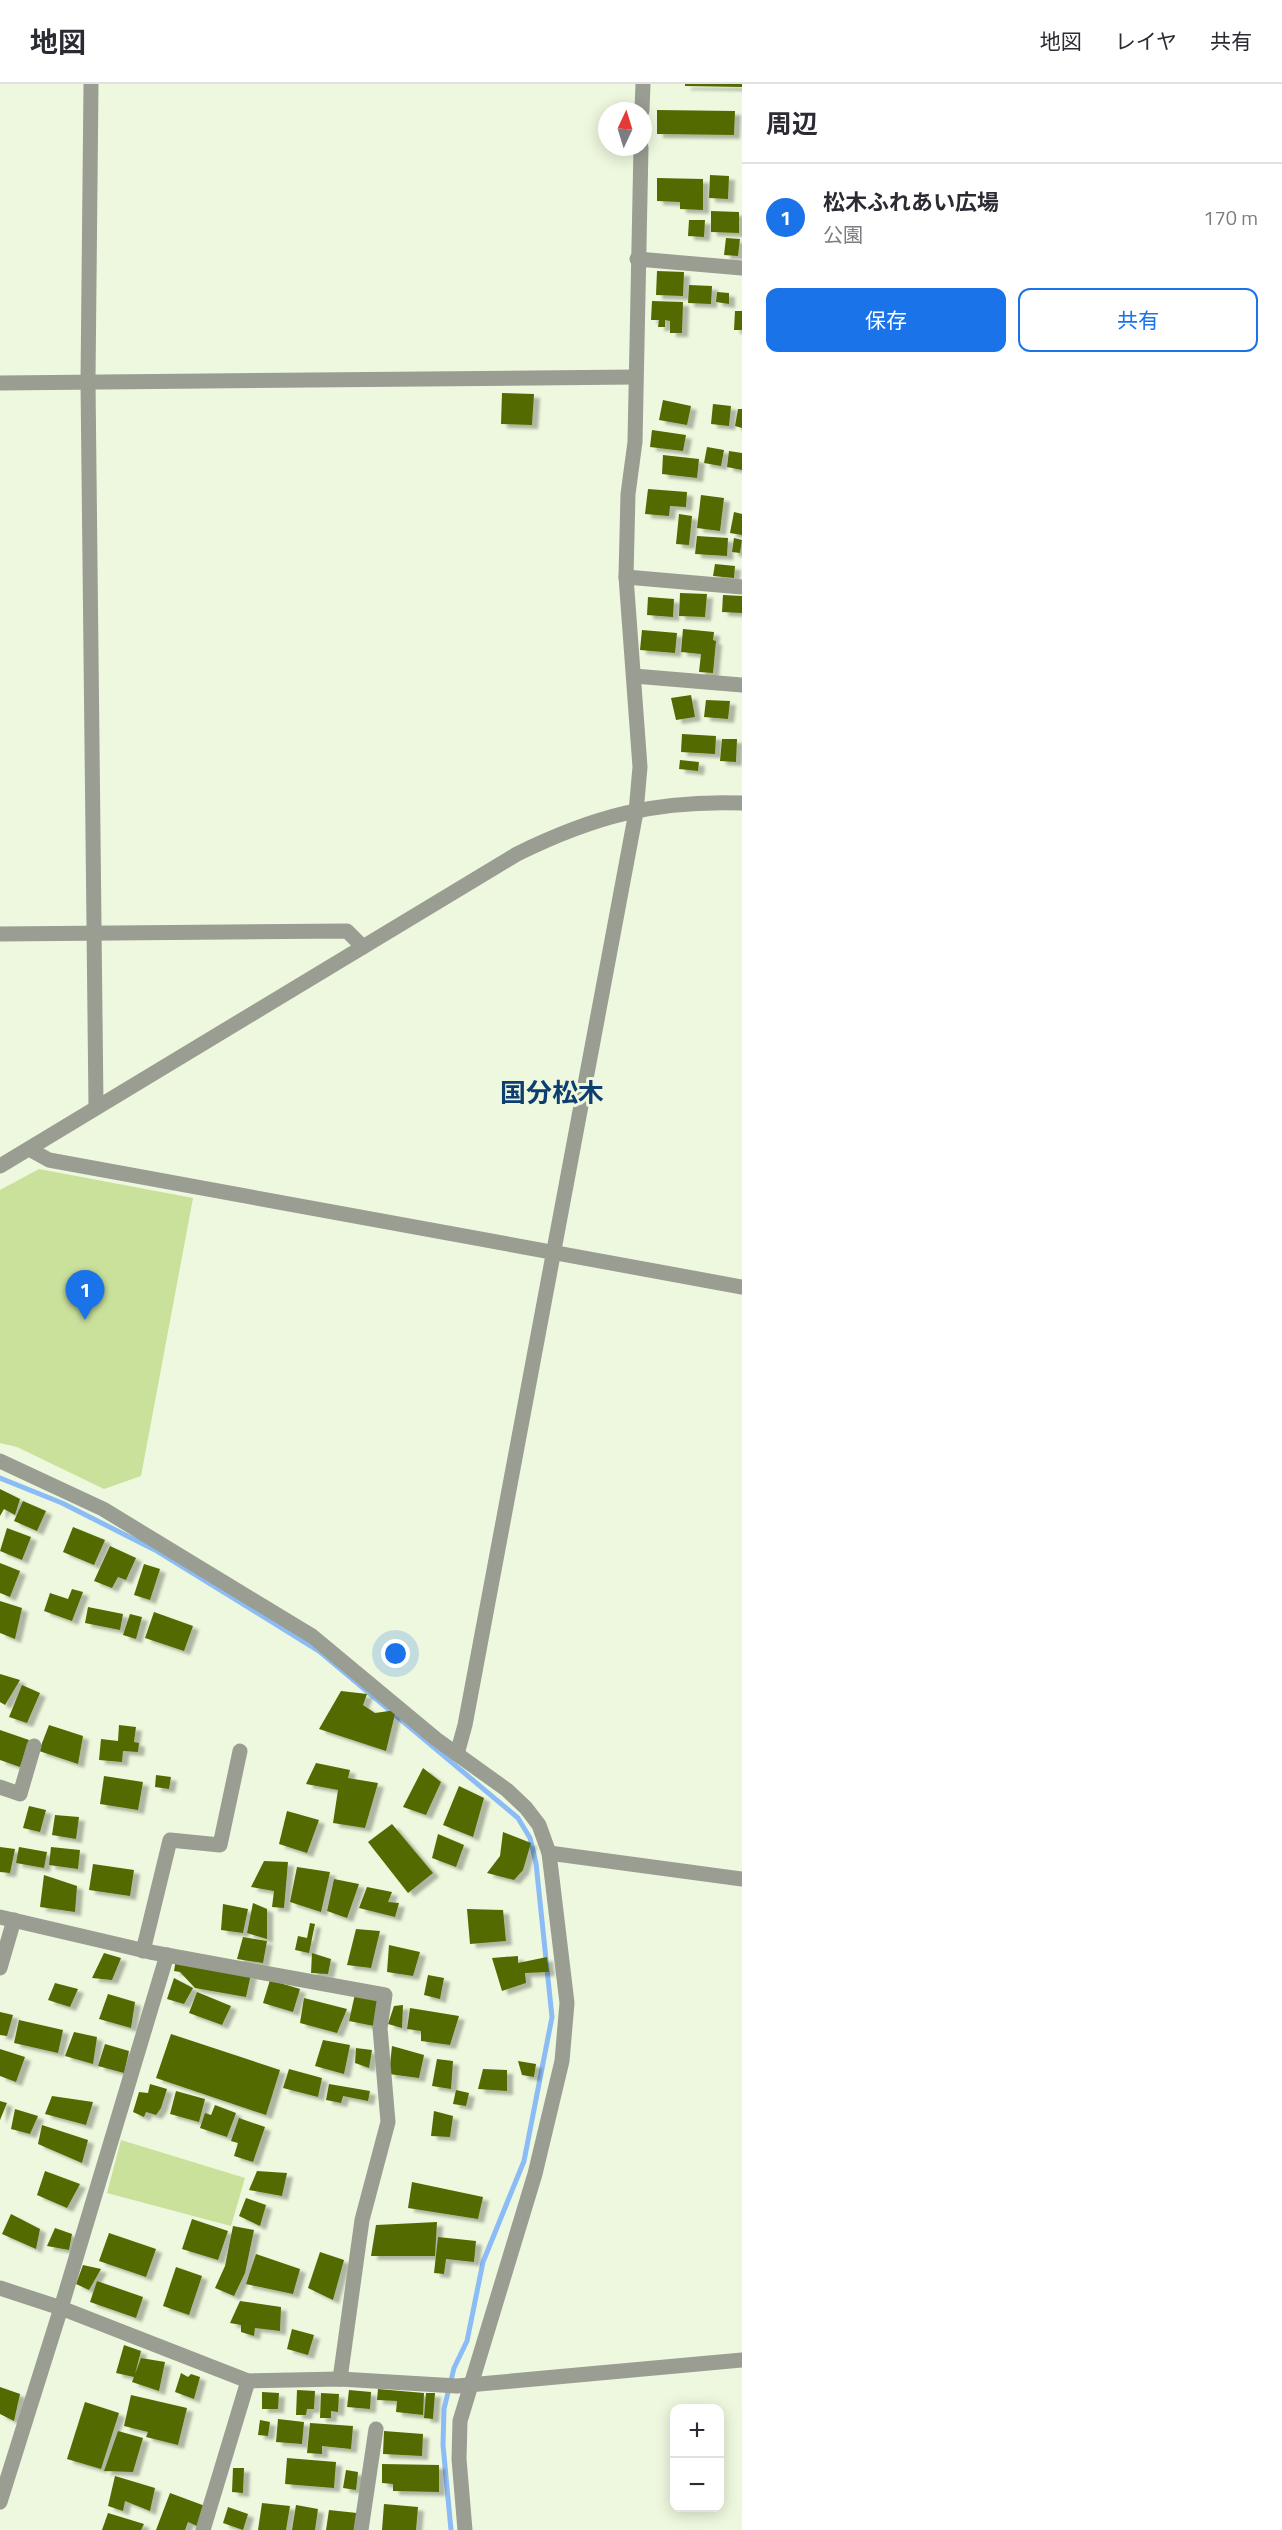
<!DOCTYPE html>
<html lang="ja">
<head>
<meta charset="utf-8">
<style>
	body { margin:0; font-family:"Titillium Web","Noto Sans JP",sans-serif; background:#f2f2f3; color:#2b2b33 }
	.controls { position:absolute; right:18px; bottom:18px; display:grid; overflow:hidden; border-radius:12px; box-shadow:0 3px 15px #0003 }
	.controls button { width:54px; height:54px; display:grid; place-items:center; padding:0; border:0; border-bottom:2px solid #e1e1e2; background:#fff; color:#2b2b33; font:30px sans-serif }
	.compass { position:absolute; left:598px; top:18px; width:54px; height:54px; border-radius:50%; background:#fff; box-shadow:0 3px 15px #0003; rotate:4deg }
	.you { position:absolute; left:396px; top:1570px; width:21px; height:21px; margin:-15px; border:4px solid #fff; border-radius:50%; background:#1a73e8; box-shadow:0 0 0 9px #1a73e833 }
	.badge { display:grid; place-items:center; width:39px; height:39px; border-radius:50%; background:#1a73e8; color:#fff; font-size:20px; font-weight:700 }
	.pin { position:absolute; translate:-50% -50px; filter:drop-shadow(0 2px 3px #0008) }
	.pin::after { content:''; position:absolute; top:32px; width:21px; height:18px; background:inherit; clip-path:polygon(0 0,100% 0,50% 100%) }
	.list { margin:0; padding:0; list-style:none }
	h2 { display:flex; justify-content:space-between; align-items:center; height:78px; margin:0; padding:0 24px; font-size:26px }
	h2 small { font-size:20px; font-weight:400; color:#7c7c81 }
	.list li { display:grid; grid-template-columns:39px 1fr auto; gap:18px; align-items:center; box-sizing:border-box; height:108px; padding:0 24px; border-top:2px solid #e1e1e2 }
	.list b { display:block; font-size:22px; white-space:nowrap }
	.list p { margin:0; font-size:20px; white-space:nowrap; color:#7c7c81 }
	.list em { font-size:20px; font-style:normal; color:#7c7c81 }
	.actions { display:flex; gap:12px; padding:18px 24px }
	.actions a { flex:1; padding:14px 0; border:2px solid #1a73e8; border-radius:12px; text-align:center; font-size:21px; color:#1a73e8 }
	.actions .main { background:#1a73e8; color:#fff }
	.map { position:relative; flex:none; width:742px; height:2446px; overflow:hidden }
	header { display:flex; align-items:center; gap:36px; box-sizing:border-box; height:84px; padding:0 30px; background:#fff; border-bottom:2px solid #e1e1e2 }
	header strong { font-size:28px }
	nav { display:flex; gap:33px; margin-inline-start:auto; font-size:21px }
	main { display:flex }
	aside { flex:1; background:#fff }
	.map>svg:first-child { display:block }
</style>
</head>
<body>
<header>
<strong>地図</strong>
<nav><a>地図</a><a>レイヤ</a><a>共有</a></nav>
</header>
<main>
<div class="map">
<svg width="742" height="2446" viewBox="0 0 742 2446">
	<defs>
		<filter id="shadow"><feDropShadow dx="6" dy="4" stdDeviation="1.5" flood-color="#0004"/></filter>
	</defs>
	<rect width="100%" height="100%" fill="#eef8de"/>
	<g fill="#cae19b">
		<path d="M39 1085 193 1114 141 1392 104 1405 17 1363 0 1359V1106Z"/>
		<path d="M121 2056 245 2094 231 2142 107 2109Z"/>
	</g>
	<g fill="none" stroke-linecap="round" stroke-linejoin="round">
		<path stroke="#8cbcf5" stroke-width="5" d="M0 1394 62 1419 157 1467 319 1567 518 1734 530 1754 536 1779 552 1933 524 2077 483 2178 467 2257 454 2284 444 2325 443 2361 451 2446"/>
	</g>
	<g fill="#526a00" filter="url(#shadow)">
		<path d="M685 0H742V3L685 2Z"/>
		<path d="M657 26 735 27 734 51 657 50Z"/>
		<path d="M710 91 729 92 728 115 709 114Z"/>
		<path d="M657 94 703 95V126L680 125V118L657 117Z"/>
		<path d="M711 127 739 128V149L711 148Z"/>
		<path d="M689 136H705L704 153 688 152Z"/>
		<path d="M726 154 740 155 738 172 724 171Z"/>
		<path d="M657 187 684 188 683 212 656 211Z"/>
		<path d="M689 201 712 202 711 220 688 219Z"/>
		<path d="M717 208 729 209V220L716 218Z"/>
		<path d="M652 217 683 218 682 249H670V237L665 236V243H658L659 236H651Z"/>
		<path d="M735 227H742V246H734Z"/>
		<path d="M502 309 534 310 532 341 501 340Z"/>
		<path d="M663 316 691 322 687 341 659 336Z"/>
		<path d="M713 320 731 322 729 342 711 340Z"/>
		<path d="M738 325H742V344L735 342Z"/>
		<path d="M652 346 686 351 683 367 650 363Z"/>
		<path d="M707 363 724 366 721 382 704 379Z"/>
		<path d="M729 367 742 369V386L727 383Z"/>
		<path d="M663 371 699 375 697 394 662 390Z"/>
		<path d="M648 405 687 408 686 423 670 422 669 432 645 430Z"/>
		<path d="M701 411 724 414 720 447 697 444Z"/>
		<path d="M734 428 742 430V451L730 449Z"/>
		<path d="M679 430 692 432 689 461 676 460Z"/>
		<path d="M697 452 728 454 727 472 695 470Z"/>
		<path d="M734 454 742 456 740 469 732 468Z"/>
		<path d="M715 480 735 482 734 494 713 492Z"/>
		<path d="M680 509 707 510 705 533 679 532Z"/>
		<path d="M723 511 742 512V529L722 528Z"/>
		<path d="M648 513 674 515 673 533 647 531Z"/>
		<path d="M683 545 714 548 713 556 716 557 713 589 699 588 701 570 681 568Z"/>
		<path d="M642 546 677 549 675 569 640 566Z"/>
		<path d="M691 611 695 633 676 636 671 614Z"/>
		<path d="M706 616 730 617 728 635 704 633Z"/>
		<path d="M682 650 716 652 715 670 681 668Z"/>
		<path d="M722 655H737L736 678 720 677Z"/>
		<path d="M680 676 699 678 698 687 679 685Z"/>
		<path d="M0 1405 20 1415 15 1431 4 1425 0 1432Z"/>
		<path d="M23 1417 46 1427 37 1447 14 1437Z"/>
		<path d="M73 1443 105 1456 94 1481 63 1468Z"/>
		<path d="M7 1444 31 1453 22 1476 0 1467Z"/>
		<path d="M110 1462 136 1474 126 1496 118 1493 112 1504 94 1497Z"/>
		<path d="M0 1479 20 1487 10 1513 0 1509Z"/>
		<path d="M144 1480 160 1485 150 1516 134 1511Z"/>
		<path d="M72 1505 83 1508 72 1537 44 1527 50 1509 68 1515Z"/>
		<path d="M0 1517 22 1524 15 1555 0 1549Z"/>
		<path d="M88 1523 123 1530 120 1546 85 1539Z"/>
		<path d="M154 1528 193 1542 184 1567 145 1554Z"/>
		<path d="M130 1530 142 1533 136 1555 123 1551Z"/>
		<path d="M0 1590 20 1596 5 1621 0 1618Z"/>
		<path d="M22 1601 40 1609 27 1639 9 1633Z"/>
		<path d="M341 1607 367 1610 363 1621 375 1629 396 1626 386 1667 319 1645Z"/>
		<path d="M49 1641 83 1652 78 1680 39 1667Z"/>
		<path d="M119 1641 136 1643 134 1658 139 1659 138 1668 123 1667 122 1678 99 1676 101 1655 118 1657Z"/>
		<path d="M0 1646 29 1656 20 1683 0 1676Z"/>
		<path d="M316 1679 350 1686 348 1694 378 1699 365 1744 333 1739 338 1706 306 1700Z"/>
		<path d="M423 1684 441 1698 426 1731 403 1723Z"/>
		<path d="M156 1691 171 1693 169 1705 155 1703Z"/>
		<path d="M104 1692 143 1698 138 1726 100 1720Z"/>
		<path d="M459 1702 484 1714 473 1753 443 1741Z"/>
		<path d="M29 1722 46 1726 40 1748 23 1744Z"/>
		<path d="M287 1727 319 1736 307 1769 279 1760Z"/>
		<path d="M55 1731 79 1733 76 1755 52 1751Z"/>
		<path d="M392 1740 433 1789 408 1809 368 1758Z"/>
		<path d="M503 1748 531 1759 523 1786 514 1796 487 1789 500 1772Z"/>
		<path d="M438 1750 464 1761 456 1783 432 1774Z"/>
		<path d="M0 1763 15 1765 10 1789 0 1788Z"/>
		<path d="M19 1763 47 1768 44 1784 16 1779Z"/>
		<path d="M51 1763 80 1766 78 1785 49 1781Z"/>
		<path d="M264 1777 288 1778 284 1824 272 1823 274 1807 251 1803Z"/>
		<path d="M93 1780 134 1786 130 1812 89 1806Z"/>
		<path d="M297 1783 330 1788 321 1828 290 1818Z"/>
		<path d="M44 1791 77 1802 75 1828 40 1823Z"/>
		<path d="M334 1795 359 1800 347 1834 327 1827Z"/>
		<path d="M367 1803 392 1808 388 1818 399 1819 395 1833 359 1824Z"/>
		<path d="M253 1819 267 1825V1855L247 1849Z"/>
		<path d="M223 1820 248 1825 243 1849 221 1846Z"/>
		<path d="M467 1825 503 1826 506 1857 470 1860Z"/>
		<path d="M310 1839 315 1840 309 1869 295 1866 298 1852 307 1854Z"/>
		<path d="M356 1845 380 1847 371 1884 347 1881Z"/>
		<path d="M243 1853 267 1857 263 1879 237 1875Z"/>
		<path d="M389 1861 420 1868 413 1892 387 1888Z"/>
		<path d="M104 1869 121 1874 112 1896 92 1894Z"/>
		<path d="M312 1869 331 1875 328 1890 311 1889Z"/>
		<path d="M518 1872V1879L547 1873 549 1888 525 1889 526 1899 502 1907 492 1874Z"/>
		<path d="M176 1875 251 1890 246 1913 195 1904 180 1888 174 1887Z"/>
		<path d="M428 1891 444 1894 440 1915 424 1911Z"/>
		<path d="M174 1894 193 1904 184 1920 167 1915Z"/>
		<path d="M270 1896 300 1905 293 1928 263 1919Z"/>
		<path d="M55 1899 78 1905 70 1923 48 1916Z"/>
		<path d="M197 1908 231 1922 222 1941 189 1929Z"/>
		<path d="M108 1910 135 1918 131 1944 99 1935Z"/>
		<path d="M355 1910 380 1915 374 1942 349 1937Z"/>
		<path d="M304 1914 347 1925 337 1949 300 1939Z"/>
		<path d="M403 1921 402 1944 388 1940 394 1922Z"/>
		<path d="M410 1924 459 1932 450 1961 421 1957V1947L407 1945Z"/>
		<path d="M0 1928 13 1931 7 1952 0 1951Z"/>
		<path d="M19 1936 63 1946 58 1969 14 1959Z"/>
		<path d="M74 1948 97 1953 93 1980 65 1972Z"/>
		<path d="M171 1950 280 1986 266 2031 156 1994Z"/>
		<path d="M323 1956 350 1961 344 1990 315 1982Z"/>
		<path d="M105 1960 129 1967 124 1989 98 1982Z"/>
		<path d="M392 1962 424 1971 419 1994 389 1990Z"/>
		<path d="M356 1964 372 1966 369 1984 355 1979Z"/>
		<path d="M0 1965 25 1973 16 1998 0 1992Z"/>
		<path d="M437 1975 453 1977 451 2005 432 2002Z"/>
		<path d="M518 1977 536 1980 534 1993 522 1991Z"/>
		<path d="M289 1985 322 1994 318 2013 283 2004Z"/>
		<path d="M483 1985 507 1986V2007L478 2005Z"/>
		<path d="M150 2000 167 2005 161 2024 156 2031 146 2028 144 2033 133 2028 139 2008 148 2009Z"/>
		<path d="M329 2000 370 2007 368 2017 343 2012 341 2019 326 2016Z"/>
		<path d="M456 2006 469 2009 466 2022 453 2020Z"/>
		<path d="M176 2007 205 2015 199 2038 170 2030Z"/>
		<path d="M52 2012 93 2018 86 2041 45 2030Z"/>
		<path d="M0 2017 7 2019 0 2036Z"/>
		<path d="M215 2021 236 2029 227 2053 200 2044 205 2029 211 2031Z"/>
		<path d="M15 2025 38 2032 30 2050 11 2045Z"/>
		<path d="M434 2027 453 2032 450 2053 431 2052Z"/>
		<path d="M239 2034 265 2043 253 2078 234 2072 238 2059 231 2057Z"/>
		<path d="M42 2041 88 2056 82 2079 38 2060Z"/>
		<path d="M45 2087 80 2100 67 2124 37 2111Z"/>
		<path d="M257 2087 287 2089 282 2112 249 2106Z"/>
		<path d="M412 2098 483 2113 478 2135 408 2124Z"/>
		<path d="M246 2114 266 2121 260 2142 239 2132Z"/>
		<path d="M11 2130 40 2145 36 2165 2 2150Z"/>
		<path d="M192 2135 228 2147 218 2176 182 2165Z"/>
		<path d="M437 2138 435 2172H371L376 2141Z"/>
		<path d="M233 2142 254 2146 245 2189 234 2212 215 2204 225 2182Z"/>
		<path d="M55 2144 72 2150 69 2166 47 2162Z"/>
		<path d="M109 2149 156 2165 146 2193 99 2177Z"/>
		<path d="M438 2153 476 2157 474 2178 446 2175 444 2190 434 2189Z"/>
		<path d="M320 2168 344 2176 333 2216 308 2204Z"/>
		<path d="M256 2170 300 2185 293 2210 246 2200Z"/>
		<path d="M83 2181 101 2185 89 2206 76 2200Z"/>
		<path d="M176 2183 202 2192 189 2231 163 2222Z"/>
		<path d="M97 2197 143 2213 136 2234 90 2218Z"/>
		<path d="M240 2217 281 2223 280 2247 255 2244 254 2252 241 2248V2241L230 2239Z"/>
		<path d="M292 2245 314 2251 308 2271 287 2265Z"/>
		<path d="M124 2261 141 2267 135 2290 141 2274 165 2278 159 2307 132 2298 134 2293 116 2289Z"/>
		<path d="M181 2289 188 2293 191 2290 200 2293 194 2315 175 2308Z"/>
		<path d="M0 2303 20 2310 14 2337 0 2330Z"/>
		<path d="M378 2305 424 2309 423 2331 396 2328 397 2317 377 2316Z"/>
		<path d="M297 2306 315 2307 314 2325H307L306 2331H296Z"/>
		<path d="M349 2306 371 2308 370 2325 347 2323Z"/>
		<path d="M262 2308 279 2309 278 2325H262Z"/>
		<path d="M321 2309 339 2310 338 2328 331 2327V2334H320Z"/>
		<path d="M426 2309H435L433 2335 424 2334Z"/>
		<path d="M131 2311 187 2324 178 2361 146 2353 148 2348 124 2342Z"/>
		<path d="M85 2318 119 2329 101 2385 67 2375Z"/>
		<path d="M278 2335 304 2338 302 2360 276 2358Z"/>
		<path d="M260 2336 270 2338 268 2352 258 2351Z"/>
		<path d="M310 2339 353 2342 351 2365 322 2362V2370L307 2369Z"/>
		<path d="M118 2347 143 2354 133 2388 104 2387Z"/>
		<path d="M384 2347 423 2350 422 2372 383 2370Z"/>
		<path d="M287 2374 336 2378 334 2404 285 2400Z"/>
		<path d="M382 2380 439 2381V2408L393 2407V2400L382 2399Z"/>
		<path d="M233 2384H244L243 2409 232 2408Z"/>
		<path d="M346 2386 358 2388 356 2406 343 2404Z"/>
		<path d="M115 2392 155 2404 150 2427 125 2417 123 2427 108 2422Z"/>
		<path d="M170 2409 205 2422 197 2442 188 2438 185 2446H156Z"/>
		<path d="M262 2419 290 2422 286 2446H258Z"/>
		<path d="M384 2420 418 2423 416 2446H382Z"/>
		<path d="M296 2421 318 2425 315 2446H292Z"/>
		<path d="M228 2423 248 2430 243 2446 223 2439Z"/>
		<path d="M329 2426 357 2429 354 2446H326Z"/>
		<path d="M108 2429 144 2440 141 2446H102Z"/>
	</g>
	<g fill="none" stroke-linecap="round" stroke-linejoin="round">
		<g stroke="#999d92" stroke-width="15">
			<path d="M91 0 88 297 96 1023"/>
			<path d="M642 27 643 0"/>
			<path d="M637 175 742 184"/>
			<path d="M0 299 635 293"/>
			<path d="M626 493 742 503"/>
			<path d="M634 592 742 601"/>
			<path d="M0 850 347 847 363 863"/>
			<path d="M29 1065 49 1076 742 1203"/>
			<path d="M0 1082 517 770C594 732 655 716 742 719"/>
			<path d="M0 1377 103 1425 312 1552 436 1655 507 1706 526 1724 539 1741 549 1769 567 1919 562 1977 535 2090 460 2337 459 2375 465 2446"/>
			<path d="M457 1670 465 1641 636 728 640 683 626 493 628 410 635 358 641 63"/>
			<path d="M0 1703 20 1710 34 1662"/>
			<path d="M549 1769 742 1795"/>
			<path d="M0 1833 150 1868 385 1911 380 1944 388 2038 362 2136 340 2295"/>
			<path d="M143 1867 170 1756 220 1761 240 1667"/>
			<path d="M0 1884 14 1836"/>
			<path d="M0 2204 61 2224 248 2297 340 2295 457 2302 742 2276"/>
			<path d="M0 2418 61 2224 167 1871"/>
			<path d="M203 2446 248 2297"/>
			<path d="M361 2446 376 2345"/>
		</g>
	</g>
	<g text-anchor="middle" stroke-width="6" stroke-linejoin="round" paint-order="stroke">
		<g font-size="26" font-weight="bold" fill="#0e3e70" stroke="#eef8de">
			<text x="552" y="1018">国分松木</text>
		</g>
	</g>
</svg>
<div class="controls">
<button>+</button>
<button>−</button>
</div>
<svg class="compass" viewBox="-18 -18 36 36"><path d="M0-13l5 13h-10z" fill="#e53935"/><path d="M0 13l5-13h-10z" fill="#7c7c81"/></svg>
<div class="you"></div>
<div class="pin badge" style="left:85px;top:1236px">1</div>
</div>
<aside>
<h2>周辺<small></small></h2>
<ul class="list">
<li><span class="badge">1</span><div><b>松木ふれあい広場</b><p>公園</p></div><em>170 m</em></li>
</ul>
<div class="actions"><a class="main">保存</a><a>共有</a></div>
</aside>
</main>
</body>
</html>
